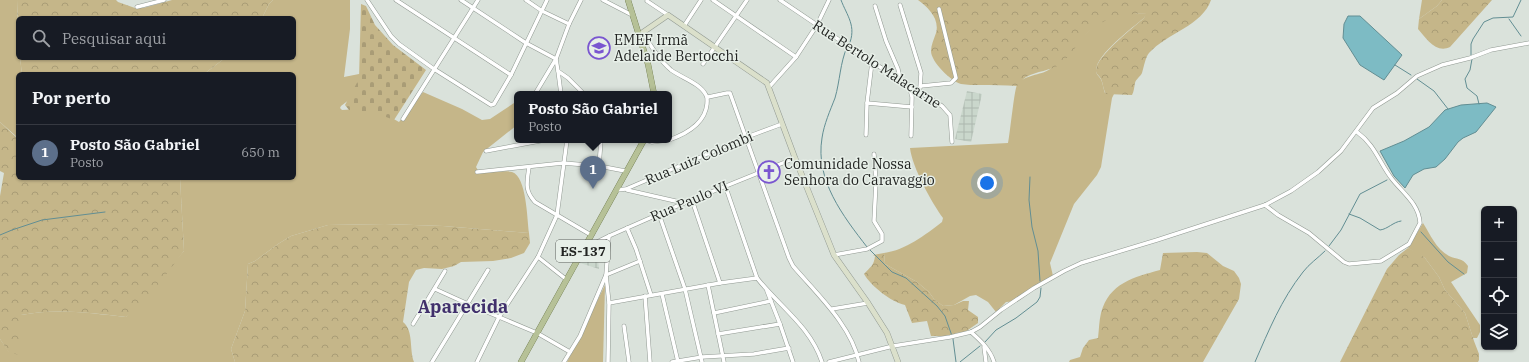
<!DOCTYPE html>
<html lang="pt">
<head>
<meta charset="utf-8">
<style>
	body { margin:0; font-family:"IBM Plex Serif",serif; background:#20242c; color:#f1f3f6 }
	.controls { position:absolute; right:12px; bottom:12px; display:grid; overflow:hidden; border-radius:6px; box-shadow:0 1px 3px #0004 }
	.controls button { width:36px; height:36px; display:grid; place-items:center; padding:0; border:0; border-bottom:1px solid #363941; background:#171b24; color:#f1f3f6; font:20px sans-serif }
	.you { position:absolute; left:987px; top:183px; width:14px; height:14px; margin:-10px; border:3px solid #fff; border-radius:50%; background:#1a73e8; box-shadow:0 0 0 6px #1a73e833 }
	.badge { display:grid; place-items:center; width:26px; height:26px; border-radius:50%; background:#d93025; color:#fff; font-size:13px; font-weight:700 }
	.pin { position:absolute; translate:-50% -33px; filter:drop-shadow(0 1px 2px #0008) }
	.pin::after { content:''; position:absolute; top:21px; width:14px; height:12px; background:inherit; clip-path:polygon(0 0,100% 0,50% 100%) }
	.popup { position:absolute; left:514px; top:91px; width:158px; height:52px; box-sizing:border-box; display:grid; place-content:center; border-radius:6px; background:#171b24; filter:drop-shadow(0 1px 3px #0005); font-size:13px; white-space:nowrap; color:#9ea1a6 }
	.popup b { font-size:15px; color:#f1f3f6 }
	.popup::after { content:''; position:absolute; left:50%; top:100%; margin-left:-8px; border:8px solid transparent; border-top-color:#171b24 }
	.list { margin:0; padding:0; list-style:none }
	h2 { display:flex; justify-content:space-between; align-items:center; height:52px; margin:0; padding:0 16px; font-size:17px }
	h2 small { font-size:13px; font-weight:400; color:#9ea1a6 }
	.list li { display:grid; grid-template-columns:26px 1fr auto; gap:12px; align-items:center; box-sizing:border-box; height:56px; padding:0 16px; border-top:1px solid #363941 }
	.list b { display:block; font-size:15px; white-space:nowrap }
	.list p { margin:0; font-size:13px; white-space:nowrap; color:#9ea1a6 }
	.list em { font-size:13px; font-style:normal; color:#9ea1a6 }
	.icon { flex:none; width:22px; height:22px; fill:none; stroke:currentColor; stroke-width:2; stroke-linecap:round; stroke-linejoin:round }
	.map { position:relative; flex:none; width:1529px; height:362px; overflow:hidden }
	.search { position:absolute; background:#171b24; box-shadow:0 1px 3px #0004; left:16px; top:16px; width:280px; height:44px; display:flex; align-items:center; gap:10px; box-sizing:border-box; padding:0 14px; border-radius:6px; color:#9ea1a6; font-size:15px }
	.panel { position:absolute; background:#171b24; box-shadow:0 1px 3px #0004; left:16px; top:72px; width:280px; height:108px; border-radius:6px }
	.map>svg:first-child { display:block }
</style>
</head>
<body>
<div class="map">
<svg width="1529" height="362" viewBox="0 0 1529 362">
	<defs>
		<pattern id="industrial-grid" width="8" height="8" patternUnits="userSpaceOnUse"><rect width="8" height="8" fill="#cad7cc"/><path d="M0 4h8M4 0v8" fill="none" stroke="#adb8af"/></pattern>
		<pattern id="forest-crowns" width="20" height="18" patternUnits="userSpaceOnUse"><rect width="20" height="18" fill="#c5b689"/><path d="M2 6a3 3 0 1 1 6 0M12 15a3 3 0 1 1 6 0" fill="none" stroke="#a99c76"/></pattern>
		<pattern id="cemetery-stones" width="16" height="16" patternUnits="userSpaceOnUse"><rect width="16" height="16" fill="#c5b689"/><path d="M2 7V4a2 2 0 0 1 4 0v3zM10 15v-3a2 2 0 0 1 4 0v3z" fill="#a99c76"/></pattern>
	</defs>
	<rect width="100%" height="100%" fill="#dae2db"/>
	<g fill="url(#industrial-grid)">
		<path d="M967 91 982 94 971 142 955 139Z"/>
		<path d="M597 248 599 269 580 263 582 255Z"/>
	</g>
	<g fill="#c5b689">
		<path d="M0 0H17L18 58H20L22 74H18L17 137 0 122Z"/>
		<path d="M273 0H350V29L344 77 369 72 354 96 341 106 340 108 342 110 357 109 378 110 399 122 423 92 462 109 482 120 490 119 517 101V125L483 152 476 167 479 172C488 173 505 170 512 172 527 177 527 220 529 233L443 226 385 224 328 225 291 236 278 244 255 261 248 264 245 311 231 349 235 362H0V339L9 352 21 354V315C57 308 90 313 126 317L184 251 180 178H294V74H204L225 58H294V18H262L269 4Z"/>
		<path d="M1422 0H1442L1437 6 1419 19Z"/>
		<path d="M1147 13 1144 18C1132 28 1097 54 1096 70 1096 74 1098 75 1100 78 1103 82 1103 88 1105 93L1114 94 1112 98 1101 167 1097 175 1074 204 1050 263 1053 276 1018 301 1006 302 996 312 988 302 976 295 970 296 954 305 943 306 934 299 929 292 917 282 885 264 884 253C906 250 925 235 942 222L943 218C932 203 912 167 910 148L1008 143C1010 134 1014 91 1017 85 1025 74 1040 76 1050 69 1070 56 1085 28 1107 18 1119 13 1134 14 1147 13Z"/>
		<path d="M1423 223C1430 234 1436 249 1449 256 1457 260 1462 257 1468 266L1467 273 1451 282 1480 325V332L1477 338H1473L1465 313 1445 290 1439 277 1425 258 1408 248Z"/>
		<path d="M605 285 603 362H567Z"/>
	</g>
	<g fill="url(#forest-crowns)">
		<path d="M17 0H116L118 2 135 8H143L172 0H273L269 4 262 18H18V36Z"/>
		<path d="M918 0H1211C1202 26 1167 33 1149 53 1145 58 1144 67 1142 73 1140 77 1136 79 1135 83 1134 88 1134 91 1132 95L1106 94C1103 89 1103 83 1101 79 1099 75 1096 74 1096 71 1095 57 1134 27 1144 18L1146 13C1121 15 1100 17 1083 38 1076 46 1069 57 1061 64 1050 71 1037 71 1026 77 1023 79 1020 83 1017 86 1005 85 992 85 980 85 974 85 967 85 961 84 951 81 931 62 931 51 931 45 934 39 936 33 940 19 928 7 918 0Z"/>
		<path d="M1442 0H1492L1450 47C1436 54 1426 38 1418 29L1419 19 1437 6Z"/>
		<path d="M20 58H225L204 74H22Z"/>
		<path d="M0 122 16 137 18 128V178H180L184 251 145 302 126 317C91 313 57 308 21 315V355L9 353 0 339V196L4 173 0 171Z"/>
		<path d="M385 224 443 226 529 233 530 243 524 253 511 258 493 261 461 262 454 266 442 269 424 268 416 270 409 282 403 322C414 331 409 349 414 362H235L231 349 245 311 248 264 255 261 278 244 291 236 328 225Z"/>
		<path d="M1408 248 1417 252 1425 258 1439 277 1445 290 1465 313 1474 341 1479 354V360L1478 362H1340L1387 269 1399 255Z"/>
		<path d="M1197 252 1207 253 1223 266 1234 271 1239 278 1241 284 1239 299 1203 362H1069L1070 360 1080 357 1083 348 1089 340 1098 338C1099 330 1099 321 1101 313 1109 283 1134 277 1160 270L1163 253Z"/>
		<path d="M884 253 885 264 917 282 929 292 934 299 943 306 954 305 963 301H969L968 310 978 317V323L965 332 956 333 953 336H931L927 321 912 323 905 305C891 302 871 286 864 274 870 267 874 266 875 256L873 255Z"/>
	</g>
	<path fill="url(#cemetery-stones)" d="M361 4 366 6 375 25 393 45 426 70 394 120 373 112 349 110 345 105 359 79Z"/>
	<g fill="#7dbbc4" stroke="#628e93">
		<path d="M1348 16H1360L1402 55 1384 80 1360 65 1343 38 1344 24Z"/>
		<path d="M1487 103 1496 107 1476 132 1463 138 1458 142 1445 159 1436 167 1424 169 1413 175 1405 188 1394 176 1380 151 1404 141 1429 127 1445 110 1461 105Z"/>
	</g>
	<g fill="none" stroke-linecap="round" stroke-linejoin="round">
		<g stroke="#628e93" stroke-width="1">
			<path d="M841 0C847 16 857 26 849 45"/>
			<path d="M1509 19 1521 36"/>
			<path d="M847 47C840 63 840 81 835 98 830 111 824 124 822 138 815 180 843 216 867 247"/>
			<path d="M1471 55V44L1473 39 1484 22 1493 18 1513 17 1521 0"/>
			<path d="M1472 59 1470 70 1465 79 1467 88 1477 96 1479 104"/>
			<path d="M1395 65 1411 75"/>
			<path d="M1417 79 1434 91 1448 109"/>
			<path d="M1030 177 1029 200 1032 227 1038 251 1040 281"/>
			<path d="M1349 214 1360 218 1380 230C1388 229 1393 222 1401 221"/>
			<path d="M1421 232 1448 262 1464 274"/>
			<path d="M0 235 12 230 42 220 105 212"/>
			<path d="M1329 246 1341 230 1360 194 1387 180"/>
			<path d="M870 250 892 272 906 278 937 306 945 316 952 336"/>
			<path d="M953 339 956 362"/>
			<path d="M985 342 996 330 1016 318 1037 302 1040 297 1041 288"/>
			<path d="M960 362 980 346"/>
			<path d="M1255 362C1269 330 1281 300 1303 272 1309 264 1318 258 1325 251"/>
		</g>
		<g stroke="#919992" stroke-width="4.5">
			<g id="street">
				<path d="M367 0 391 36 399 44 434 69 491 105 494 104 511 75 547 0"/>
				<path d="M396 0 511 75"/>
				<path d="M461 0 526 43 556 59 535 94"/>
				<path d="M526 0 542 11 569 24"/>
				<path d="M581 0 569 24 556 59 558 71 568 78 584 94"/>
				<path d="M603 0 632 15"/>
				<path d="M713 0 796 57"/>
				<path d="M780 0 872 62 942 106 950 115 952 142"/>
				<path d="M647 1 668 15"/>
				<path d="M900 5 921 73 920 88"/>
				<path d="M875 6 886 41 898 69 900 79"/>
				<path d="M137 7 164 0"/>
				<path d="M684 26 701 0"/>
				<path d="M643 33C651 46 659 60 671 70 682 78 700 83 706 95 708 98 707 100 707 104 705 124 686 134 669 140"/>
				<path d="M703 64 747 0"/>
				<path d="M558 71 561 94"/>
				<path d="M909 85 912 97 911 136"/>
				<path d="M770 86 796 57 817 25 829 0"/>
				<path d="M921 86 951 83 956 78 939 9"/>
				<path d="M708 97 727 93H730L789 258 793 266C817 294 851 325 859 362"/>
				<path d="M867 103 912 107"/>
				<path d="M403 119 478 0"/>
				<path d="M866 135 867 103 872 62"/>
				<path d="M646 140 652 142 668 140"/>
				<path d="M486 151 545 140"/>
				<path d="M599 166 601 140"/>
				<path d="M529 167C527 182 524 190 535 202L591 235"/>
				<path d="M477 172 563 163 599 166 625 171"/>
				<path d="M725 185 757 278C779 306 810 326 822 362"/>
				<path d="M616 190 626 189 747 137 782 124"/>
				<path d="M627 190 684 203"/>
				<path d="M692 200 720 283"/>
				<path d="M1265 205 1278 215 1309 233 1344 262 1349 264 1381 261 1409 244 1420 223C1419 204 1403 193 1392 179 1379 162 1375 145 1357 132"/>
				<path d="M659 214 685 289 702 362"/>
				<path d="M627 228 636 249 651 295"/>
				<path d="M585 248 609 236 684 203 795 158"/>
				<path d="M834 255 867 249 882 241V234L874 221 876 182 874 154"/>
				<path d="M538 257 567 280"/>
				<path d="M708 285 724 362"/>
				<path d="M435 289 468 304 537 333 570 352"/>
				<path d="M767 291 780 324 793 362"/>
				<path d="M662 294 678 362"/>
				<path d="M645 296 650 362"/>
				<path d="M609 303 720 283 757 278"/>
				<path d="M832 309 868 303"/>
				<path d="M714 313 771 301"/>
				<path d="M413 324 445 271"/>
				<path d="M624 326 629 362"/>
				<path d="M971 332C980 340 990 349 994 362"/>
				<path d="M718 334 780 324"/>
				<path d="M984 347 986 362"/>
				<path d="M432 362 488 270"/>
				<path d="M477 362 499 317 538 257 557 215 567 140"/>
				<path d="M564 362 580 336 606 275 640 261"/>
				<path d="M608 362 609 303 606 275 609 236"/>
				<path d="M672 362 702 357 754 354 789 348"/>
				<path d="M829 362 893 346 950 337 971 332 980 327 1001 310 1034 288 1064 271 1081 263 1157 240 1265 205 1291 191 1318 172 1341 151 1373 108 1397 93 1417 76 1442 65 1470 58 1491 50 1529 43"/>
			</g>
		</g>
		<g stroke="#919992" stroke-width="6">
			<path id="secondary" d="M639 35 668 15 767 83 795 158 834 255 868 303 887 333 898 362"/>
		</g>
		<g stroke="#636f41" stroke-width="6">
			<g id="primary">
				<path d="M628 0 648 64 654 94"/>
				<path d="M521 362 644 140"/>
			</g>
		</g>
		<use href="#street" stroke="#fff" stroke-width="3.5"/>
		<use href="#secondary" stroke="#dbe0cb" stroke-width="5"/>
		<use href="#primary" stroke="#b6c197" stroke-width="5.5"/>
	</g>
	<defs>
		<g id="school-ring" transform="scale(1.15)"><circle r="9.5" fill="#e7efe8" stroke="#7a56d0" stroke-width="1.5"/><path d="M0-5L7-2L0 1L-7-2ZM-4 1L0 2.5L4 1V4Q0 6-4 4Z" fill="#7a56d0"/></g>
		<g id="church-ring" transform="scale(1.15)"><circle r="9.5" fill="#e7efe8" stroke="#7a56d0" stroke-width="1.5"/><path d="M-1.2-6h2.4v3.5h3.3v2.4h-3.3V6h-2.4V-.1h-3.3v-2.4h3.3Z" fill="#7a56d0"/></g>
	</defs>
	<g fill-rule="evenodd">
		<use href="#school-ring" x="599" y="48"/>
		<use href="#church-ring" x="769" y="172"/>
	</g>
	<g text-anchor="middle" stroke-width="3" stroke-linejoin="round" paint-order="stroke">
		<rect fill="#e7efe8" stroke="#5d615d" stroke-width="1" x="556" y="240" width="54" height="22" rx="3"/>
		<g font-size="13" font-weight="bold" fill="#222422">
			<text x="583" y="256">ES-137</text>
		</g>
		<g font-size="14" fill="#222422" stroke="#e7efe8" text-anchor="start">
			<text x="614" y="45">EMEF Irmã<tspan x="614" dy="16">Adelaide Bertocchi</tspan></text>
			<text x="784" y="169">Comunidade Nossa<tspan x="784" dy="16">Senhora do Caravaggio</tspan></text>
		</g>
		<g font-size="14" fill="#222422" stroke="#e7efe8">
			<text transform="translate(877 64) rotate(33)" y="5">Rua Bertolo Malacarne</text>
			<text transform="translate(699 158) rotate(-23)" y="5">Rua Luiz Colombi</text>
			<text transform="translate(689 201) rotate(-23)" y="5">Rua Paulo VI</text>
		</g>
		<g font-size="18" font-weight="bold" fill="#41306c" stroke="#e7efe8">
			<text x="463" y="313">Aparecida</text>
		</g>
	</g>
</svg>
<div class="controls">
<button>+</button>
<button>−</button>
<button><svg class="icon" aria-label="locate" viewBox="0 0 24 24"><circle cx="12" cy="12" r="6"/><path d="M12 2v4M12 18v4M2 12h4M18 12h4"/></svg></button>
<button><svg class="icon" aria-label="layers" viewBox="0 0 24 24"><path d="M12 4l9 5-9 5-9-5zM3 14l9 5 9-5"/></svg></button>
</div>
<div class="you"></div>
<div class="pin badge" style="left:593px;top:189px;background:#5c6f8a">1</div>
<div class="popup"><b>Posto São Gabriel</b>Posto</div>
<div class="search"><svg class="icon" aria-label="search" viewBox="0 0 24 24"><circle cx="10" cy="10" r="6"/><path d="M15 15l6 6"/></svg>Pesquisar aqui</div>
<section class="panel">
<h2>Por perto<small></small></h2>
<ul class="list">
<li><span class="badge" style="background:#5c6f8a">1</span><div><b>Posto São Gabriel</b><p>Posto</p></div><em>650 m</em></li>
</ul>
</section>
</div>
</body>
</html>
